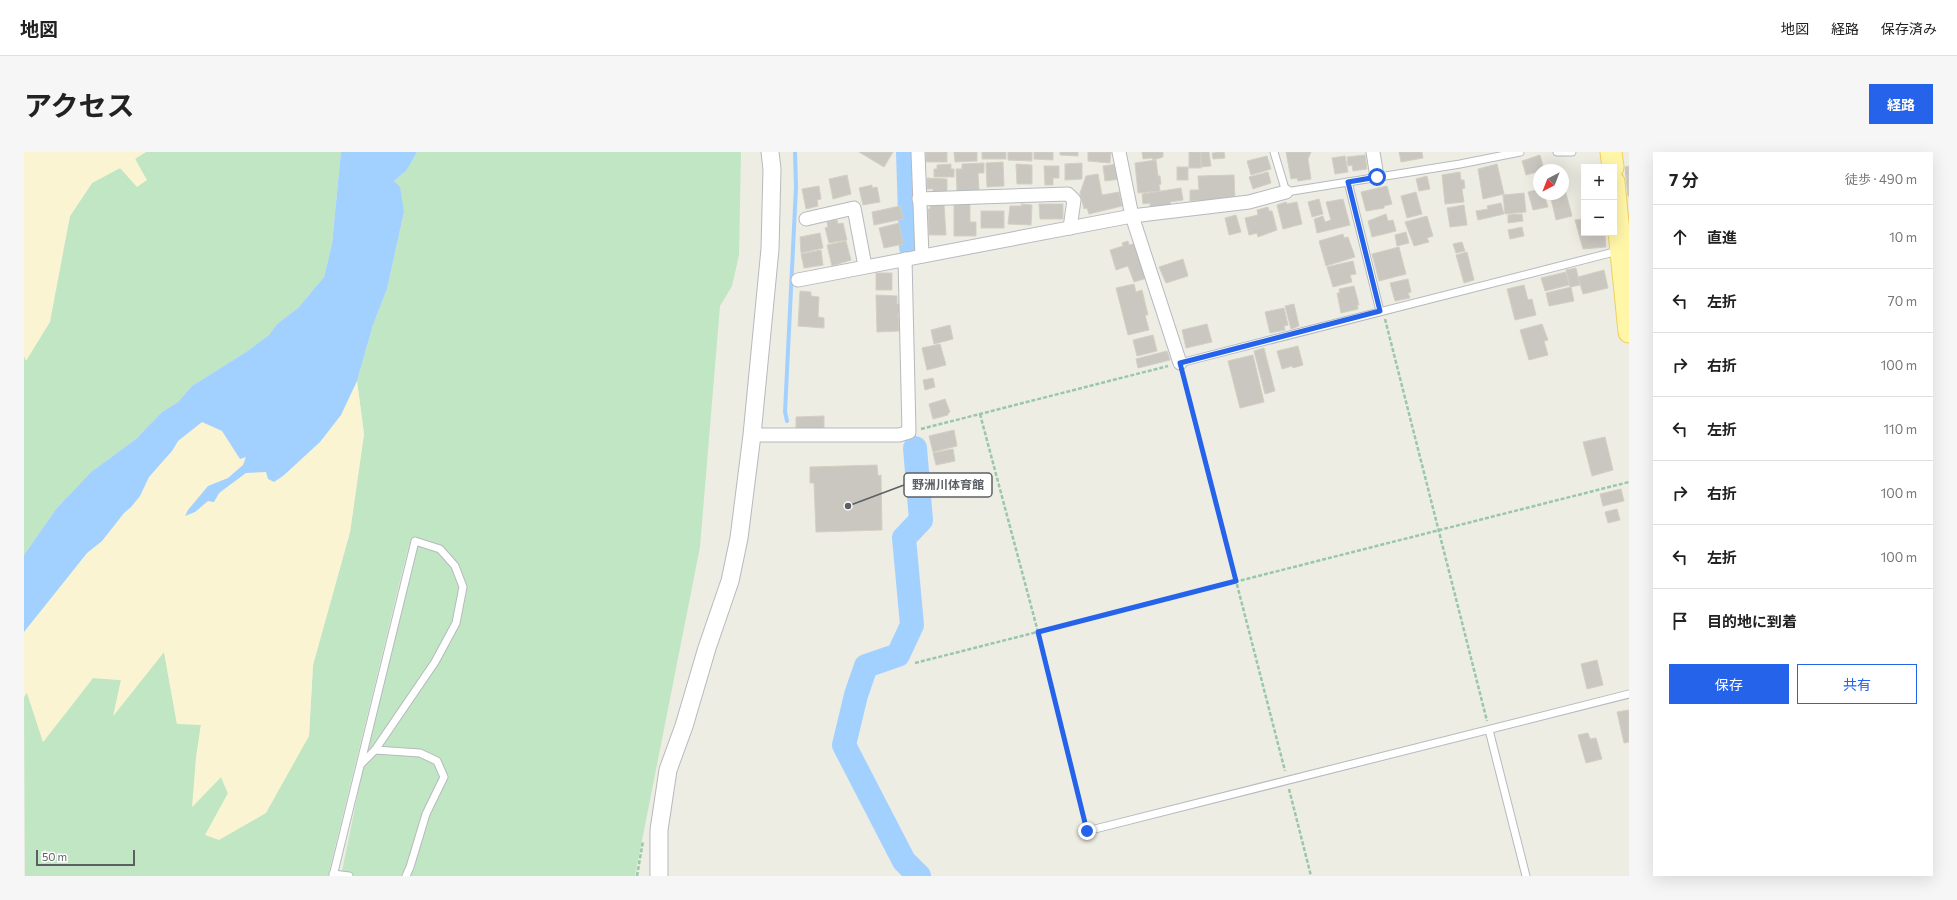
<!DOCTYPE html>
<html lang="ja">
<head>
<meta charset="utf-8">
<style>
	body { margin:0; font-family:Commissioner,"Noto Sans JP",sans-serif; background:#f6f6f6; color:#222 }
	.controls { position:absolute; right:12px; top:12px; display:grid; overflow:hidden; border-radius:0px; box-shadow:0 4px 16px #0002 }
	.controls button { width:36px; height:36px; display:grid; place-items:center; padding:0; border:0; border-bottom:1px solid #e0e0e0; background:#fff; color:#222; font:20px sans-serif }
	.compass { position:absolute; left:1509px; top:12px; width:36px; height:36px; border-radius:50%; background:#fff; box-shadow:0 4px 16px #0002; rotate:222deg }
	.scale { position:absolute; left:12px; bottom:10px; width:99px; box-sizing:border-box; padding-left:4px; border:2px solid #5c5f64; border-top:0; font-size:11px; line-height:14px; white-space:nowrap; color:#5c5f64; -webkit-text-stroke:3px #fff; paint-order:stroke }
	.stop { position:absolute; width:12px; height:12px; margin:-9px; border:3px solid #2563eb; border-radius:50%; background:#fff }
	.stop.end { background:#2563eb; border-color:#fff; box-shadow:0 1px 4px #0008 }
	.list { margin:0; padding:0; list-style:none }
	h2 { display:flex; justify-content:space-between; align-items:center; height:52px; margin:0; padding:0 16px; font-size:17px }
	h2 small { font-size:13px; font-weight:400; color:#767676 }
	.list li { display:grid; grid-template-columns:26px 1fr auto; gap:12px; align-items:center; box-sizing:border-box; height:64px; padding:0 16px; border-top:1px solid #e0e0e0 }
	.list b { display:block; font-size:15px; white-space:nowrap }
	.list em { font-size:13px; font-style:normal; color:#767676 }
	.actions { display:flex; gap:8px; padding:12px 16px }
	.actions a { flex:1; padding:9px 0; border:1px solid #2563eb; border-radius:0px; text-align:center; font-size:14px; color:#2563eb }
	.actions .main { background:#2563eb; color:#fff }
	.icon { flex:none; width:22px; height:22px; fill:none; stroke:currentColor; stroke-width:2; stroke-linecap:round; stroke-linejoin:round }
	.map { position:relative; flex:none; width:1605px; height:724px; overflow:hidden; border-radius:0px }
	header { display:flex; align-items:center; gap:24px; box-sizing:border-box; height:56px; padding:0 20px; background:#fff; border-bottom:1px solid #e0e0e0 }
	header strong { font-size:19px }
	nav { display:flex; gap:22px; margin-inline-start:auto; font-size:14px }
	.intro { display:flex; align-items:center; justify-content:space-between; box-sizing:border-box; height:96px; padding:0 24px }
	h1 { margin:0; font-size:28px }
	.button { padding:10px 18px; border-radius:0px; background:#2563eb; color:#fff; font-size:14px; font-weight:700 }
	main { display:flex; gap:24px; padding:0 24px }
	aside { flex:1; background:#fff; border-radius:0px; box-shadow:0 4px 16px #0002 }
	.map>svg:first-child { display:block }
</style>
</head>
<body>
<header>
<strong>地図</strong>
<nav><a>地図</a><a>経路</a><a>保存済み</a></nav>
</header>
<div class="intro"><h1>アクセス</h1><a class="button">経路</a></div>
<main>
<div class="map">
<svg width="1605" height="724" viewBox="0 0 1605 724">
	<rect width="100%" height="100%" fill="#eeede4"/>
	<g fill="#c0e6c3">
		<path d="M122 0H317L308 92 300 125 274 156 253 172 245 183 222 200 168 234 154 250 138 260 112 287 67 320 32 357 0 403V204L2 208 35 116 46 64 68 31 96 16 113 34 122 28 111 6Z"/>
		<path d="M393 0H717L715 103 708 134 696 154 676 395 611 724H317L386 388 304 724H1L0 545 3 540 19 590 69 526 97 528 90 563 140 500 153 572H177L172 606 169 654 197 625 204 642 285 584 289 513 326 380 340 282 333 229 349 173 363 137 380 60 370 29 383 18Z"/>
	</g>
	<g fill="#faf4d3">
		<path d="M0 0H122L111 7 123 28 113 35 96 16 68 31 46 64 26 170 2 209 0 204Z"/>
		<path d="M333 229 340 282 326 380 289 513 285 584 242 661 195 688 181 683 204 641 197 625 168 655 172 606 177 573 153 572 140 500 89 564 97 528 69 526 19 590 3 541 0 545V480L63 401 78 389 100 361 107 355 116 344 125 325 148 299 154 289 178 270 198 278 215 306 222 305 219 313 204 326 184 334 164 358 171 360 184 349 190 350C196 340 211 325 222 321 233 317 248 322 259 324L296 290 317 263Z"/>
	</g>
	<path fill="#a3d1ff" d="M317 0H393L383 18 370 29 376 35 380 60 363 137 349 173 333 229 317 263 296 290 259 324 250 330 244 327 242 320 222 321 195 341 190 350 184 349 171 360 161 364 164 358 184 334 204 326 219 313 222 305 216 307 198 279 178 270 154 289 148 299 125 325 116 344 107 355 100 361 78 389 63 401 0 480V403L32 357 67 320 112 287 138 260 154 250 168 234 222 200 245 183 253 172 274 156 300 125 308 92Z"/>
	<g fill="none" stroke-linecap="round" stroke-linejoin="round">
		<path stroke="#a3d1ff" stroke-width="4" d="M763 269 761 260 772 35 771 0"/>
		<g stroke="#a3d1ff" stroke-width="24">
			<path d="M884 0 887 95"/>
			<path d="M891 296 897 368 880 386 888 473 874 503 842 514 832 543 820 593 880 709 895 724"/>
		</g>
	</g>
	<g fill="#cac7c1" stroke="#d3cfc2">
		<path d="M835 0H869L860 15Z"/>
		<rect x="902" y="0" width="21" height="10"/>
		<path d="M930 0H953V9L931 10Z"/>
		<rect x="958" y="0" width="24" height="7"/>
		<path d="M984 0H1008V9L984 8Z"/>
		<path d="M1010 0H1029V8L1010 7Z"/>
		<path d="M1036 0H1054V4L1036 3Z"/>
		<path d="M1064 0H1087L1086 11 1064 9Z"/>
		<path d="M1118 0H1139V5L1129 8 1128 6 1119 7Z"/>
		<rect x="1165" y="0" width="12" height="16"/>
		<path d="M1177 0H1185L1187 14 1177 15Z"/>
		<path d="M1200 0 1201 6 1189 7 1188 1Z"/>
		<path d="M1262 0H1287L1284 7 1287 27 1274 29 1273 26 1267 27Z"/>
		<path d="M1375 0H1398L1399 6 1377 10Z"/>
		<path d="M1341 3 1343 17 1329 19 1328 13 1324 14 1323 5Z"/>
		<path d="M1516 3 1520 18 1502 23 1498 9Z"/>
		<path d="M1243 4 1247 17 1227 23 1223 9Z"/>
		<path d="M1321 4 1324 20 1311 22 1308 6Z"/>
		<path d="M1132 8 1134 24H1136L1137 32 1135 33 1136 39 1114 41 1111 11Z"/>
		<path d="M979 10 980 34 963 35 962 11Z"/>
		<path d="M960 11V21H954L955 39 933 40 932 17H938V12Z"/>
		<path d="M1058 11V27L1041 28V12Z"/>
		<path d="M927 12V17H930V25H910V17H913V13Z"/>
		<path d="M992 12 1008 13V32H993Z"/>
		<path d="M1094 12 1096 27 1081 29 1079 14Z"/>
		<path d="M1473 12 1480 42 1459 47 1454 17Z"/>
		<path d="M1020 14H1035V26H1029V33H1021Z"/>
		<path d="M1605 14V44H1604L1601 15Z"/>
		<rect x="1153" y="15" width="11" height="13"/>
		<path d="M1244 20 1247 31 1229 37 1225 25Z"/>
		<path d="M1436 20 1437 28H1440L1441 36 1438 37 1440 50 1421 52 1418 23Z"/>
		<path d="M1074 22 1078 43 1095 40 1098 54 1065 62 1063 56 1060 57 1056 41 1062 24Z"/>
		<path d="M823 23 827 42 809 47 805 27Z"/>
		<path d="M1210 23 1211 47 1166 49V38H1175L1174 24Z"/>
		<path d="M1403 24 1406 37 1395 39 1392 27Z"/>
		<path d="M903 26 923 27V41H909V37H903Z"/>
		<path d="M1539 30 1548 64 1532 68 1526 42H1539Z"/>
		<path d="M848 33V36L853 35 856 50 839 53 835 36Z"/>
		<path d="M795 34 797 47 793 48 794 54 782 57 778 37Z"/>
		<path d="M1363 34 1368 52 1360 54V56L1342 59 1337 40Z"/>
		<path d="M1157 36 1159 48 1146 50 1147 53 1126 56V51L1119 52 1118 42Z"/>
		<path d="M1515 37V42H1520L1524 55 1509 58 1504 40Z"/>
		<path d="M1392 40 1398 62 1383 66 1377 44Z"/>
		<path d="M1500 41 1502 60 1481 62 1479 43Z"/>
		<path d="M1295 47 1299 62 1288 65 1284 50Z"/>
		<path d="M1319 47 1326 73 1293 81 1290 67 1299 64 1301 70 1307 68 1302 50Z"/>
		<path d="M1262 50 1263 52 1273 50 1278 72 1259 77 1253 53Z"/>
		<path d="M930 51H946V70H952V84H930Z"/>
		<path d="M1477 51 1480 62 1454 68 1452 59 1464 57 1463 54Z"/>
		<path d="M920 52 922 83H905L904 57H906V53Z"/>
		<path d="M997 52 1008 53 1007 73 984 72 986 54H998Z"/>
		<path d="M1015 52H1039V67H1016Z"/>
		<path d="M1440 53 1443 73 1426 75 1423 56Z"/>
		<path d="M876 54 879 67 850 73 848 60Z"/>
		<path d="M1244 55 1245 59H1248L1253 78 1234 85 1233 81 1225 83 1221 66 1234 63 1233 58Z"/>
		<rect x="957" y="59" width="23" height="17"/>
		<path d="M1362 62 1364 69 1369 68 1372 79 1348 85 1344 69Z"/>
		<path d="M1498 62 1499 69 1484 71V63Z"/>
		<path d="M1212 63 1217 80 1205 83 1201 66Z"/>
		<path d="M1403 64 1409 84 1403 86 1405 90 1390 94 1381 70Z"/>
		<path d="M1560 67V81H1581L1582 95 1559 97 1551 68Z"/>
		<path d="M813 68 814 72 819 71 823 88 805 91 801 76 804 75 803 70Z"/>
		<path d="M875 71 879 92 860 96 855 76Z"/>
		<path d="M1498 75 1500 84 1486 87 1484 78Z"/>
		<path d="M1382 80 1385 91 1373 94 1371 83Z"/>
		<path d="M796 81 799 96 777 101 776 85Z"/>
		<path d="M1319 82 1320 86 1324 85 1331 105 1302 114 1295 89Z"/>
		<path d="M822 89 827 108 808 114 803 93Z"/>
		<path d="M1104 89 1105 93 1112 91 1123 126 1110 130 1104 114 1092 118 1086 98 1099 94 1098 91Z"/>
		<path d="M1438 90 1441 99 1432 101 1429 92Z"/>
		<path d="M1375 95 1382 122 1355 129 1348 102Z"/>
		<path d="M797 98 799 113 780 116 777 102Z"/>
		<path d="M1443 100 1450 128 1440 131 1432 103Z"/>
		<path d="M1159 107 1164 124 1142 131 1135 115Z"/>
		<path d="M1329 109 1332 122 1326 123 1328 130 1309 135 1303 115Z"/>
		<path d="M1552 116 1556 133 1546 135 1542 118Z"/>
		<path d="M1580 118 1584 136 1559 142 1554 125Z"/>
		<path d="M1542 120 1545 133 1521 139 1517 126Z"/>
		<rect x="852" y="121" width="16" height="17"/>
		<path d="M1384 127 1387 140 1384 141 1386 146 1371 149 1366 131Z"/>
		<path d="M1110 132 1112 140 1118 138 1124 163H1121L1125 178 1104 183 1092 136Z"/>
		<path d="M1500 133 1504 148 1508 147 1512 163 1491 168 1483 137Z"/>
		<path d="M1330 134 1335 153H1333L1334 157 1317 161 1313 141H1316L1315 137Z"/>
		<path d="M1547 135 1550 149 1525 154 1522 141Z"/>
		<path d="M776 139 787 140V144L795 145 794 165 800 166V176L774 174Z"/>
		<path d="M852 143 873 144V152H877V161H874L875 179 853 180Z"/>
		<path d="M1270 152 1275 174 1267 177 1261 154Z"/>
		<path d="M1260 156 1264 173 1260 174 1261 178 1246 181 1241 160Z"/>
		<path d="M1183 172 1188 190 1162 196 1158 178Z"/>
		<path d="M1518 172 1524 188 1520 189 1524 203 1505 208 1496 178Z"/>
		<path d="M926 173 929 187 910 192 907 178Z"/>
		<path d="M1129 183 1133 199 1113 204 1109 188Z"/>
		<path d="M916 192 922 213 903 218 898 196Z"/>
		<path d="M1274 194 1279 213 1269 216 1268 214 1258 217 1253 199Z"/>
		<path d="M1240 196 1251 239 1241 242 1230 199Z"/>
		<path d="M1143 199 1146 208 1114 216 1112 207Z"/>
		<path d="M1229 203 1240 250 1216 256 1204 209Z"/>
		<path d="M909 226 911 235 901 238 899 228Z"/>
		<path d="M921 247 926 260 924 261V263L909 267 905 252Z"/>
		<path d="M800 264V277H772V265Z"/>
		<path d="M930 278 933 294 909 300 905 284Z"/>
		<path d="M1581 285 1589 318 1568 324 1559 290Z"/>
		<path d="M929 297 931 309 912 313 909 301Z"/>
		<path d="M853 313 854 324 857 323 858 378 792 380 790 331H786V315Z"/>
		<path d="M1597 337 1600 349 1579 354 1576 342Z"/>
		<path d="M1593 357 1596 368 1584 371 1581 360Z"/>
		<path d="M1573 508 1579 533 1563 537 1557 512Z"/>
		<path d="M1605 558V590L1600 591 1593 560Z"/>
		<path d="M1564 581 1566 587 1572 586 1578 607 1562 611 1554 583Z"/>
	</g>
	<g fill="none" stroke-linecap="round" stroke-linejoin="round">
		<g stroke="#b6b9be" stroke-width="9">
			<g id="service">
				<path d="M1250 0 1262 40 1436 12 1496 0"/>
				<path d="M1533 0H1548"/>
				<path d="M1324 30 1356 159"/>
				<path d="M1156 211 1594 99"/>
				<path d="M1465 578 1502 724"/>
				<path d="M337 612 351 598 396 601 413 609 420 625 402 662 386 715 382 724"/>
				<path d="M1063 679 1605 542"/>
				<path d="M309 722 325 724"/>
				<path d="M309 724 391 389 416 397 431 414 439 435 432 471 411 510 351 598"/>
			</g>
		</g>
		<g stroke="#b6b9be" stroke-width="15">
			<g id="minor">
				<path d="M894 0 898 104"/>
				<path d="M1095 0 1108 64 1156 211"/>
				<path d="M1349 0 1353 25"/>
				<path d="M895 47 1044 42 1050 48 1046 76"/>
				<path d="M782 67 830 56 841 114"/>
				<path d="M774 128 1108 64 1225 50 1262 40"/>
				<path d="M728 283H875L885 280 881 107"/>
			</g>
		</g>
		<g stroke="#b6b9be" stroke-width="19">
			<path id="tertiary" d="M635 724V678L644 618 660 574 683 496 706 429 715 386 728 283 746 97 748 17 746 0"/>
		</g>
		<g stroke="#f1d15a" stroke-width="23">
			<g id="primary">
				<path d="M1587 0 1589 15"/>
				<path d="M1590 30 1605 180"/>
			</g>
		</g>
		<g stroke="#99c7a9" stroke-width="2.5" stroke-dasharray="4 2" stroke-linecap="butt">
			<path d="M1361 167 1463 569"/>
			<path d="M1159 223 1261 619"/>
			<path d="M956 262 1014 480 1061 670"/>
			<path d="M897 277 1144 214"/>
			<path d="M891 511 1605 330"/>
			<path d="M1265 637 1287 724"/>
			<path d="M613 724 619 689"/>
		</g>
		<use href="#service" stroke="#fff" stroke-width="7"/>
		<use href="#minor" stroke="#fff" stroke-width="13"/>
		<use href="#tertiary" stroke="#fff" stroke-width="17"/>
		<use href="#primary" stroke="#fff6a8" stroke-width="21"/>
	</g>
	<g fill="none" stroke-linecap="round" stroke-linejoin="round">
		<path stroke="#2563eb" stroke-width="5" d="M1063 679 1014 480 1212 429 1156 211 1356 159 1324 30 1353 25"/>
	</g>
	<path fill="none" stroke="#5c5f64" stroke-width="1.5" d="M824 354L880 333"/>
	<circle fill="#5c5f64" stroke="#fff" stroke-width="1.5" cx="824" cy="354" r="4"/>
	<rect fill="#fff" stroke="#5c5f64" stroke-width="1.5" x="880" y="321" width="88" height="24" rx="4"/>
	<g font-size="12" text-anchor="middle" font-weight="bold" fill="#5c5f64">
		<text x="924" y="337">野洲川体育館</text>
	</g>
</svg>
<div class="controls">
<button>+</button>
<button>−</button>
</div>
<svg class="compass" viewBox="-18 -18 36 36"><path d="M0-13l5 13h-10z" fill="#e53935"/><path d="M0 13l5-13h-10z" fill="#767676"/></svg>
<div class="scale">50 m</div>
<div class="stop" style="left:1353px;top:25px"></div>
<div class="stop end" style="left:1063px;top:679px"></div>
</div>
<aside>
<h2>7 分<small>徒歩 · 490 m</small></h2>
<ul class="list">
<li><svg class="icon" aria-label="ahead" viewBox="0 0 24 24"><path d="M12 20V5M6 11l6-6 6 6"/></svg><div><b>直進</b></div><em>10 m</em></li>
<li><svg class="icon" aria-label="left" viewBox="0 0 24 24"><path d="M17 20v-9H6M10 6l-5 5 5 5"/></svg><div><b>左折</b></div><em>70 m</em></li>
<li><svg class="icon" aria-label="right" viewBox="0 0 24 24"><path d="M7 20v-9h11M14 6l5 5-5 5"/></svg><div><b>右折</b></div><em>100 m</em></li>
<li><svg class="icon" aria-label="left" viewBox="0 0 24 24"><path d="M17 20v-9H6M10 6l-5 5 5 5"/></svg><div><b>左折</b></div><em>110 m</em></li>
<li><svg class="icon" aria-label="right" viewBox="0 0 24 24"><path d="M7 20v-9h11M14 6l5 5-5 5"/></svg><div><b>右折</b></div><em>100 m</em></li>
<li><svg class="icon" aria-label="left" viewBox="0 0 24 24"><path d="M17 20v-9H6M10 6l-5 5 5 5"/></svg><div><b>左折</b></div><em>100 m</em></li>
<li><svg class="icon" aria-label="arrive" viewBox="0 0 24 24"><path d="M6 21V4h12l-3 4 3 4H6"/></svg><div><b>目的地に到着</b></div></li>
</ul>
<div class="actions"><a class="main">保存</a><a>共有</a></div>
</aside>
</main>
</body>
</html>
